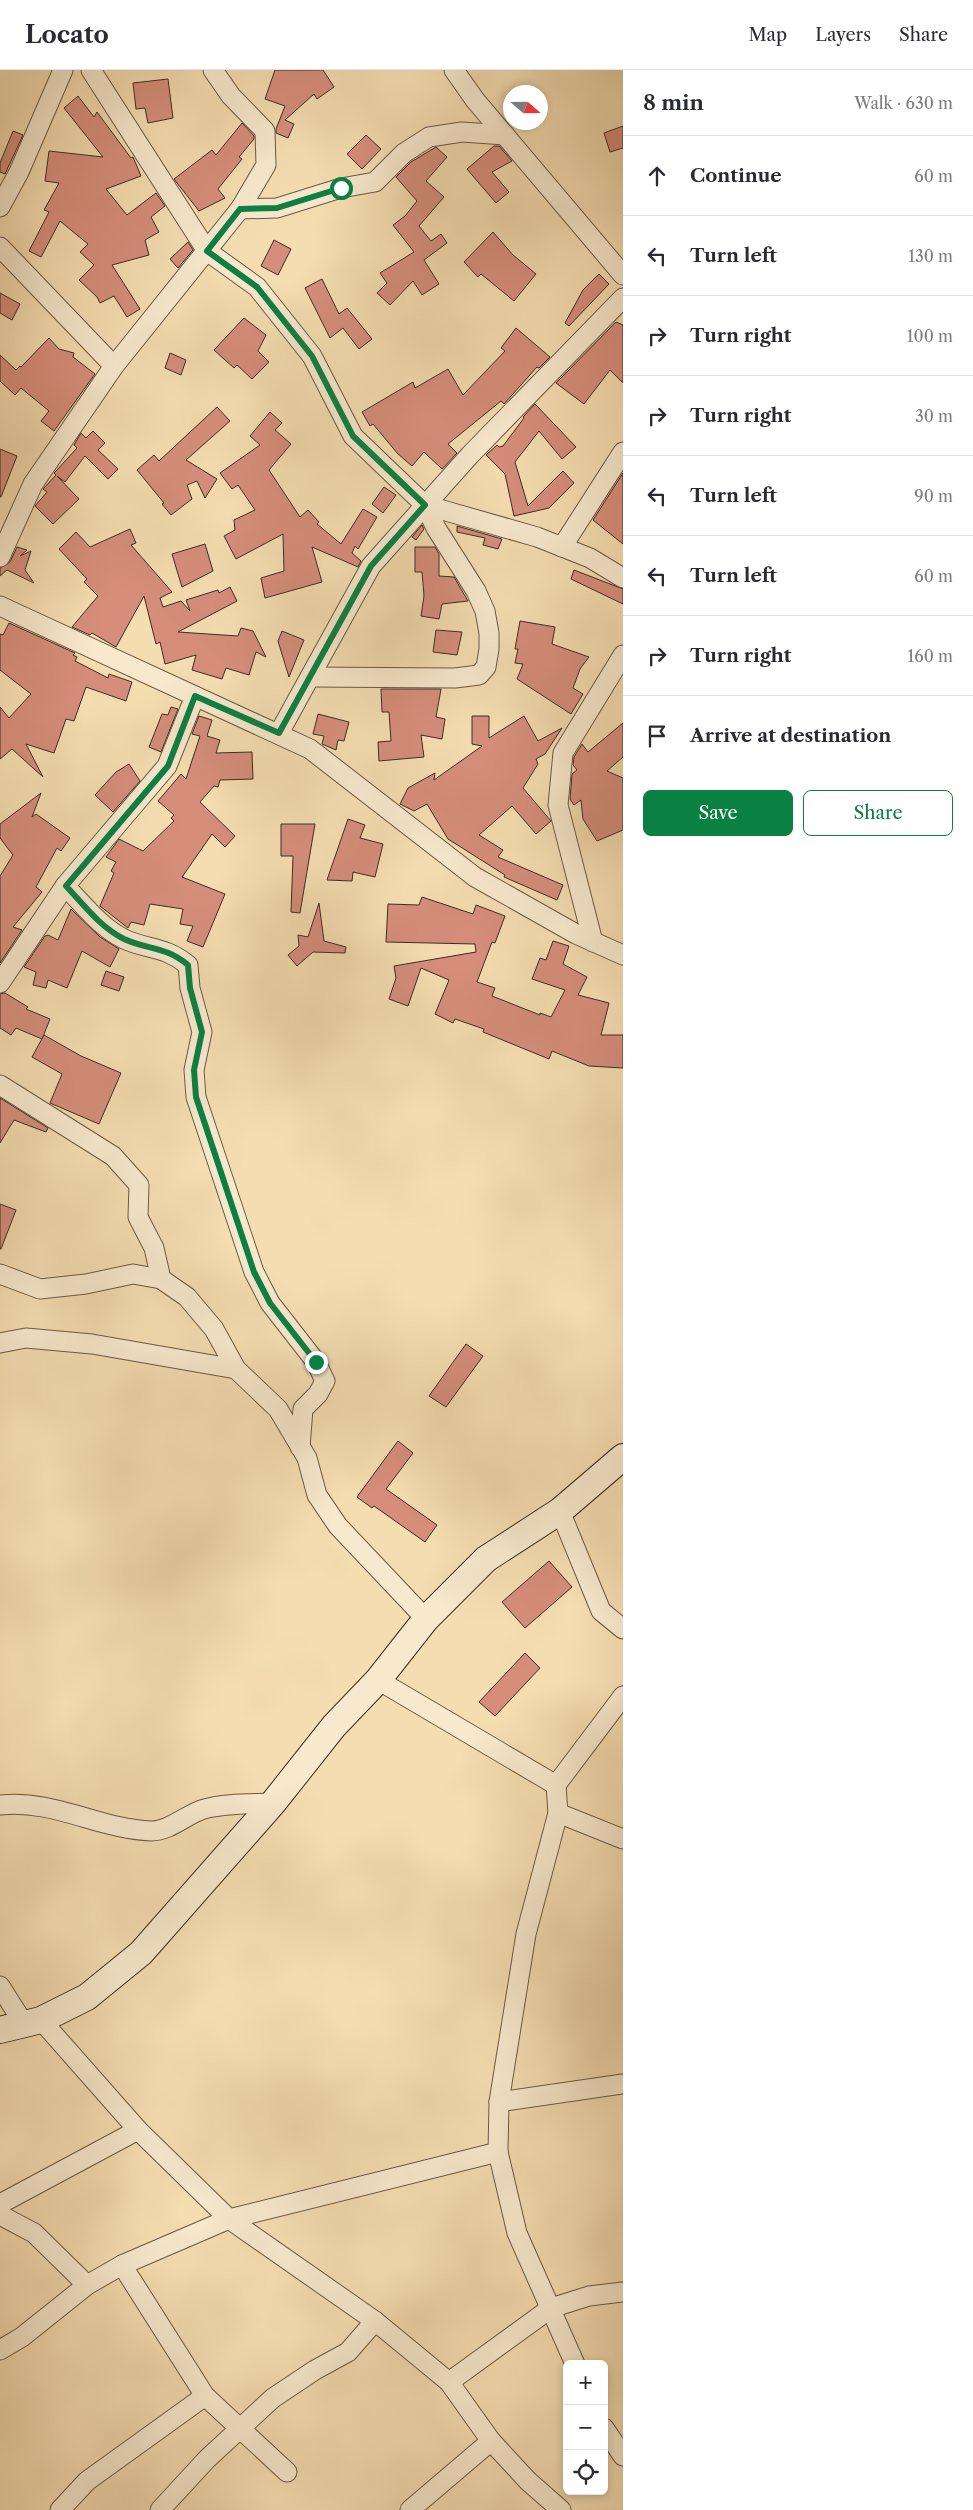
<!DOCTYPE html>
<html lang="en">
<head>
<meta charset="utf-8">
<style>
	body { margin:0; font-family:"Libre Caslon Text",serif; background:#f7f7f7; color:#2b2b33 }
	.controls { position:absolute; right:15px; bottom:15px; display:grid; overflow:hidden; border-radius:8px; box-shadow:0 2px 8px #0003 }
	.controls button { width:45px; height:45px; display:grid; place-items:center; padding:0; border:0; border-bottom:1px solid #e1e1e2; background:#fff; color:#2b2b33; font:25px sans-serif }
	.compass { position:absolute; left:503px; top:15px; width:45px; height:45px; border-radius:50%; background:#fff; box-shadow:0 2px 8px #0003; rotate:110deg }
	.stop { position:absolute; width:15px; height:15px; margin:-11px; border:4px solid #0b8043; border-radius:50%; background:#fff }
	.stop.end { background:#0b8043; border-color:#fff; box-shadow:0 1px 5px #0008 }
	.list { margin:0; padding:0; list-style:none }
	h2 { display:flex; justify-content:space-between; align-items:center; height:65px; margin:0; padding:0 20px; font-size:21px }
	h2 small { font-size:16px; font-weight:400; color:#7c7c81 }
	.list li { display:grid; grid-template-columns:32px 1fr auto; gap:15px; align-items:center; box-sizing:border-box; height:80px; padding:0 20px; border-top:1px solid #e1e1e2 }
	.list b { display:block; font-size:19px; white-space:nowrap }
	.list em { font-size:16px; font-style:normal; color:#7c7c81 }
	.actions { display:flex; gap:10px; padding:15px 20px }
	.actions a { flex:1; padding:11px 0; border:1px solid #0b8043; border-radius:8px; text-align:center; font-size:18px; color:#0b8043 }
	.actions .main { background:#0b8043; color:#fff }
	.icon { flex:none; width:28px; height:28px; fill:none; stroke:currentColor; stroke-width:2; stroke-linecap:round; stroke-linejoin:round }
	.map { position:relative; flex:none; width:623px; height:2440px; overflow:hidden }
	header { display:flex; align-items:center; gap:30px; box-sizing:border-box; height:70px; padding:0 25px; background:#fff; border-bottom:1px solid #e1e1e2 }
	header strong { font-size:24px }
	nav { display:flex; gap:28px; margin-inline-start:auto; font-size:18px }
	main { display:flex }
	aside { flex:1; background:#fff }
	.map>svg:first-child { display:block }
</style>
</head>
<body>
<header>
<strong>Locato</strong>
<nav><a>Map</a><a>Layers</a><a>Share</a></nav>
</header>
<main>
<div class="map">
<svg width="623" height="2440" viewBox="0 0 623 2440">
	<rect width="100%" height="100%" fill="#f5ddb2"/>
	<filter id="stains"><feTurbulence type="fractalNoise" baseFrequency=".004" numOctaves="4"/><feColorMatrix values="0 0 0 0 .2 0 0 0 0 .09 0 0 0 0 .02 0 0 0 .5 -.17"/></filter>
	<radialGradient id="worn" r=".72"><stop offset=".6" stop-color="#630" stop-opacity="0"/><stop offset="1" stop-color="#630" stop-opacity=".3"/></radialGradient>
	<g fill="#d68e7b" stroke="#3a2d22">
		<path d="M275 0H323L334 17 317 29 314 24 285 50 294 54 288 68 276 63V59L285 36 265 29Z"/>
		<path d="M168 9 173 48 148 53 145 38 136 39 133 13Z"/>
		<path d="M78 26 94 47 97 42 131 88 133 87 141 106 106 119 127 145 156 123 165 136 151 147 159 162 145 170 149 185 112 195 140 239 127 247 114 226 100 233 97 227 79 210 94 195 80 182 88 174 60 151 41 187 29 181 49 142 44 140 59 113 45 111 49 81 103 87 64 38Z"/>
		<path d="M242 53 254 66V69L239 87 242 89 218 119 225 128 199 141 174 109 212 80 216 85Z"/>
		<path d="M623 56V78L610 82 604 63Z"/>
		<path d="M13 61 23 65 5 104 0 102V93Z"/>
		<path d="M366 65 381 79 362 99 347 84Z"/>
		<path d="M494 76H499L512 91 492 102 509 122 496 133 467 99Z"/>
		<path d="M436 77 447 87 426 111 444 127 419 156 431 171 441 164 447 173 424 190 439 214 422 225 413 211 390 235 377 223 387 213 380 203 414 182 393 155 405 146 417 131 396 107 411 92Z"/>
		<path d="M493 162 513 185 536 204 514 231 481 204 478 207 464 192Z"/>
		<path d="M274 170 291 179 278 205 261 196Z"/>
		<path d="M188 172 193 180 178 198 170 189Z"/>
		<path d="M599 204 609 214 569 256 565 253 583 220Z"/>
		<path d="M322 209 339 244 347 238 372 269 359 279 343 258 330 268 305 218Z"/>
		<path d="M0 223 20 234 12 250 0 243Z"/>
		<path d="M244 248 266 265 258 281 269 292 252 309 237 295 234 298 214 280Z"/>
		<path d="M616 252 623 255V313L610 300 584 334 556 313Z"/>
		<path d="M516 258 550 287 539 298 537 297 504 334 501 331 448 374 457 383 442 399 424 382 412 396 398 384 373 354 370 356 362 342 413 312 415 318 448 299 463 325 505 281 501 278Z"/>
		<path d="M49 268 59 279 74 283 73 287 95 304 54 361 41 351 49 341 21 318 15 325 0 311V285L16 300 20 296 21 297Z"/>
		<path d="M170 283 186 290 181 305 165 298Z"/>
		<path d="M535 334 576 377 562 389 539 361 515 392 528 436 563 401 574 413 549 438 514 446 505 404 486 385 497 375 499 377 503 376 524 348 523 347Z"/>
		<path d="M217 337 230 351 186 390 217 409 205 428 197 411 187 415 192 429 171 445 162 434 164 433 137 400 154 385 159 391Z"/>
		<path d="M270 342 282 353 275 360 291 374 269 400 300 447 308 440 319 452 317 454 341 474 363 439 377 447 358 479 355 476 352 483 361 491 358 497 312 477 322 512 265 528 261 508 284 501 283 464 236 489 224 466 235 460 234 450 255 440 238 415 232 419 220 403 260 375 250 366Z"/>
		<path d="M93 361 105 373 98 380 118 399 108 409 85 386 65 412 57 406 79 429 53 454 35 436 47 422 43 419 56 405 54 403 57 400 77 378 74 375 81 363 86 368Z"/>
		<path d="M0 379 17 386 1 427H0Z"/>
		<path d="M623 403V474L593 450Z"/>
		<path d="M384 417 396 425 383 443 372 434Z"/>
		<path d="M422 455 424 459 416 470 412 467Z"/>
		<path d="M457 456 502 469 498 479 483 475 485 468 457 462Z"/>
		<path d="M130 459 136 473 131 475 172 522 160 528 163 537 181 531 190 541 186 530 218 520 219 523 230 517 237 531 178 562 238 566 241 558 253 561 266 587 256 582 249 605 226 598 222 609 192 600 196 585 165 594 160 572 156 574 144 526 116 577 92 563 90 565 72 557 98 526 84 512 87 509 59 479 76 462 90 477Z"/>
		<path d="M205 474 213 501 182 517 172 484Z"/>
		<path d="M17 477 27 480 20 486 31 481 25 500 34 513 7 500 0 506V498L10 492Z"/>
		<path d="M415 477H435L439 484V506L454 507 468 531 442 534 439 549 421 546 424 526 422 502H415Z"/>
		<path d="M574 500 623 519V534L571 509Z"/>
		<path d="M520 551 555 557 552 574 589 587 580 599 573 618 583 624 571 644 517 609 523 594 515 593 518 579H515Z"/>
		<path d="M9 553 75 583 73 585 77 587 75 591 108 608 109 604 132 612 126 631 86 617 74 651 66 649 54 683 26 674 43 707 12 679 0 689V637L9 648 31 624 0 600V564L3 565Z"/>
		<path d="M436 560 462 562 457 585 433 582Z"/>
		<path d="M282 561 304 570 289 607 278 571Z"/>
		<path d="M381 619H441L436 647 445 649 442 669 421 665 424 687 379 691 378 672 391 671 389 642H382Z"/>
		<path d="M171 637 178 639 161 682 149 677 162 644 168 645Z"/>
		<path d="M318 644 349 652 344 671 338 670 336 680 322 674 324 666 313 664Z"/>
		<path d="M199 646 212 650 207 666 220 670 216 683 252 682 253 709 220 710 218 717 214 716 200 732 235 766 225 777 212 764 182 807 225 824 203 877 187 871 193 856 180 854 183 839 150 834 144 855 131 852 128 858 100 836 114 803 111 801 116 792 106 787 119 769 143 781 174 751 171 748 174 745 158 731 181 704 186 709 200 666 192 664Z"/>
		<path d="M472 646H489V668L524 646 538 671 562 658 545 684 536 689 538 694 523 718 551 751 536 764 512 736 479 765 503 780 498 787 563 815 557 830 504 807 505 805 448 769 427 734 414 741 400 734 408 718 435 703 434 710 482 676 472 674Z"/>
		<path d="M623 653V687L607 701 623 708V760L597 771 583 749 581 730 574 735 570 729 572 704 577 700 573 695 574 687 582 674 588 682Z"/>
		<path d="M129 694 140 711 113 742 95 725 116 702Z"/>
		<path d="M41 723 32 747 36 744 70 768 61 781 57 778 36 817 42 822 13 857 22 860 0 893V806L13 785 0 768V754Z"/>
		<path d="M348 749 365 755 360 768 383 774 375 807 353 802 352 811 327 810Z"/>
		<path d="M281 754H315L300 843 291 842 293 786H281Z"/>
		<path d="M422 827 473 844 476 835 505 846 495 873 492 872 477 912 495 918 492 926 540 945V943L551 947 565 920 532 909 540 888 546 890 553 871 569 876 563 894 587 907 578 925 609 933 601 965H623V998L589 996 552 981 549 989 483 962 484 959 455 949 453 953 435 944 449 910 421 898 408 936 389 929 396 908 394 896 476 882 475 874 386 872 388 834 419 835Z"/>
		<path d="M319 833 324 871 346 877 345 883 313 882 297 896 288 885 299 876 298 865 308 867Z"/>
		<path d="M71 839 100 867 119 879 110 897 82 881 67 918 48 910 46 918 33 915 36 902 24 897 45 866 48 865 58 870Z"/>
		<path d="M106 901 124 907 119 921 101 915Z"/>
		<path d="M5 923 28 937 26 939 50 949 42 969 16 958 11 965 0 958V924Z"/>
		<path d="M44 965 81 986 121 1003 99 1054 50 1033 62 1004 32 987Z"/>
		<path d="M0 1028 48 1058 46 1062 14 1050 0 1073Z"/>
		<path d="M0 1134 16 1140 1 1179H0Z"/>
		<path d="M466 1274 483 1286 446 1337 429 1326Z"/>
		<path d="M398 1371 413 1383 386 1419 437 1455 425 1472 374 1436 372 1438 357 1427Z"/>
		<path d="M549 1491 572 1517 525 1558 502 1532Z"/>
		<path d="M525 1583 540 1598 495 1646 479 1632Z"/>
	</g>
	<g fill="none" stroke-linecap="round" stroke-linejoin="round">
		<g stroke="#695946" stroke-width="21">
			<g id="street">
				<path d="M91 0 207 181 257 217 312 286 353 366 425 435 436 458 476 521 485 541 489 563V579L486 597 479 605 455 608 310 607"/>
				<path d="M454 0 475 30 623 205"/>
				<path d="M0 137 19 102 63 0"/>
				<path d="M240 139 277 138 341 118 375 112 404 83 429 67 462 62 505 65"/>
				<path d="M0 177 114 296"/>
				<path d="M425 435 537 467 590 488 623 508"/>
				<path d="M562 477 623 382"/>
				<path d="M0 487 33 414 114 296 240 139 266 95 265 61 231 26 213 0"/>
				<path d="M0 536 310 679 475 807 576 864 623 885"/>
				<path d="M279 663 371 496 470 385 623 228"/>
				<path d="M65 816C83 834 100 857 124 869 148 880 165 876 188 895L190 918 202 962 194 1000 196 1027 254 1202 270 1233 316 1292 325 1311 318 1324 303 1339 300 1377"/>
				<path d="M593 872 558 735 563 683 623 585"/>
				<path d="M0 913 65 816 167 696 195 626"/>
				<path d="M0 1015 113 1086 139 1115 138 1147 154 1178 161 1209"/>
				<path d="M0 1204 40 1219 86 1214 133 1204 161 1209 187 1227 214 1259 236 1299 278 1339 307 1388 317 1425 338 1456 426 1549"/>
				<path d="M0 1273 26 1268 92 1274 236 1299"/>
				<path d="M560 1441 601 1541 623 1559"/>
				<path d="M378 1610 556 1715 558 1743 526 1864 499 2032 498 2082 517 2163 575 2294"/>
				<path d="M556 1715 623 1626"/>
				<path d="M0 1735C53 1729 99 1759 151 1761 170 1761 187 1744 204 1739 226 1733 250 1734 273 1733"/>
				<path d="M558 1743 623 1769"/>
				<path d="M0 1916 24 1954"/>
				<path d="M41 1950 138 2060 229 2149 375 2251 449 2312 491 2371 528 2411 561 2440"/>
				<path d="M499 2032 623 2014"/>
				<path d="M0 2134 138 2060"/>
				<path d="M0 2145 34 2163 87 2215"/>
				<path d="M122 2195 205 2326 287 2402"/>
				<path d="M0 2280 22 2267 87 2215 122 2195 229 2149 498 2082"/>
				<path d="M449 2312 551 2238 589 2226 623 2222"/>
				<path d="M604 2358 623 2386"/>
				<path d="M60 2440 87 2411 205 2326"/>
				<path d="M160 2440 207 2389 273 2328 315 2300 348 2282 375 2251"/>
				<path d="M410 2440 491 2371"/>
			</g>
		</g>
		<g stroke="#3a2d22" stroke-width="28">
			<path id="secondary" d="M0 1960 41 1950 87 1927 141 1883 273 1733 334 1656 378 1610 426 1549 486 1489 560 1441 623 1387"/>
		</g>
		<use href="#street" stroke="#f8e9cd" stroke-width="19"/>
		<use href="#secondary" stroke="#f8e9cd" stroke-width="26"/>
	</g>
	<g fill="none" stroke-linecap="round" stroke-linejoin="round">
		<path stroke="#0b8043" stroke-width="6" d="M316 1292 270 1233 254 1202 196 1027 194 1000 202 962 190 918 188 895C165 876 148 880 124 869 100 857 83 834 66 816L168 696 195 626 279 663 371 496 425 435 353 366 312 286 257 217 207 181 240 139 277 138 341 118"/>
	</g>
	<rect width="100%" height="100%" filter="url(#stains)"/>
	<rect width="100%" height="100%" fill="url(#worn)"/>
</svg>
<div class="controls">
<button>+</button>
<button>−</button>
<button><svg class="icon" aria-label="locate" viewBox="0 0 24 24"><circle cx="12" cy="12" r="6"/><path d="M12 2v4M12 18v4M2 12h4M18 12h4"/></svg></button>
</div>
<svg class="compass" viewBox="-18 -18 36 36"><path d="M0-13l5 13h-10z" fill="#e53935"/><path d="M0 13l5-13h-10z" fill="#7c7c81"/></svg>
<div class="stop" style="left:341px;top:118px"></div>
<div class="stop end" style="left:316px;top:1292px"></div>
</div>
<aside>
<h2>8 min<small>Walk · 630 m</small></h2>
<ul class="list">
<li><svg class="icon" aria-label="ahead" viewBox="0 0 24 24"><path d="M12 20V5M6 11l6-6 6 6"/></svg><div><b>Continue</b></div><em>60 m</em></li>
<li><svg class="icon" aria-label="left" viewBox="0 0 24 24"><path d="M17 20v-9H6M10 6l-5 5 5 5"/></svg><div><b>Turn left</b></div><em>130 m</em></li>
<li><svg class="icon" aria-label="right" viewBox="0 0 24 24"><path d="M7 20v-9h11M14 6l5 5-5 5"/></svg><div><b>Turn right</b></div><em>100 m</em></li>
<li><svg class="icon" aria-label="right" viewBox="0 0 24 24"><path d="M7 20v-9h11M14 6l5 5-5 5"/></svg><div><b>Turn right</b></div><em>30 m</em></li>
<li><svg class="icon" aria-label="left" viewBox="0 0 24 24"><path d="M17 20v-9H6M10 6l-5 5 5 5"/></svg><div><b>Turn left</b></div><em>90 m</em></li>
<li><svg class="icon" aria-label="left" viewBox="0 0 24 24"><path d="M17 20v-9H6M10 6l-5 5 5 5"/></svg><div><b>Turn left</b></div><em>60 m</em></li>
<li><svg class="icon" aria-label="right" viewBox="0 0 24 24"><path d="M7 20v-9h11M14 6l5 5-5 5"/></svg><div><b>Turn right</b></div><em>160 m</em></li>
<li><svg class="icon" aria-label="arrive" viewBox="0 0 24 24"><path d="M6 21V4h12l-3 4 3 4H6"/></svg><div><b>Arrive at destination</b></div></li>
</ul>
<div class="actions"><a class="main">Save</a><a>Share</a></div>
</aside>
</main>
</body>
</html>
